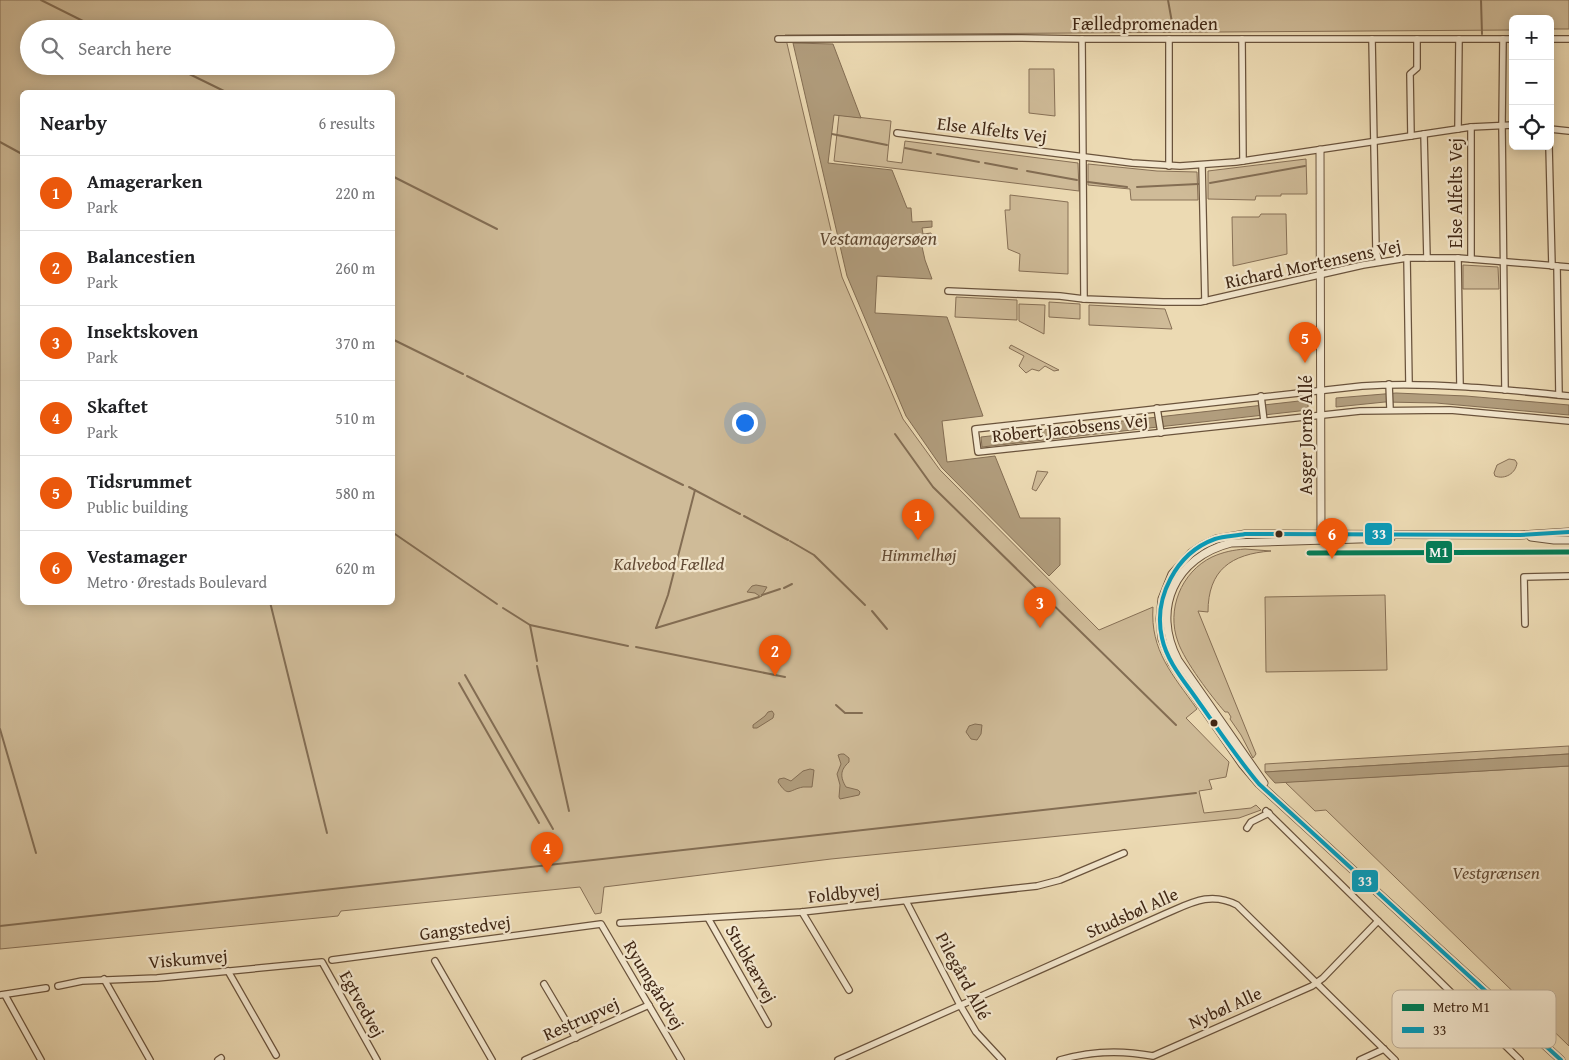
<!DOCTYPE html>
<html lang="en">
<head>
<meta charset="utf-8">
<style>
	body { margin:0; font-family:"Gentium Book Plus",serif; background:#f2f2f2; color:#202124 }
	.controls { position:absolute; right:15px; top:15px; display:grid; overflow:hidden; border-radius:8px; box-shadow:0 2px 12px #0003 }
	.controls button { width:45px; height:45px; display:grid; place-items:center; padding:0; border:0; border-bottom:1px solid #e0e0e0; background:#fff; color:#202124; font:25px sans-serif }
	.you { position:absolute; left:744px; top:422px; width:18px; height:18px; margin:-12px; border:4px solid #fff; border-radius:50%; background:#1a73e8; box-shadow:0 0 0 8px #1a73e833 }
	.badge { display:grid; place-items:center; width:32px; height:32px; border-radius:50%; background:#ea580c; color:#fff; font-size:16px; font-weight:700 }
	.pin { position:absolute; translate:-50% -41px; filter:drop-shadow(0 1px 2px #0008) }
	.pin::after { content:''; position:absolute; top:26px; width:18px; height:15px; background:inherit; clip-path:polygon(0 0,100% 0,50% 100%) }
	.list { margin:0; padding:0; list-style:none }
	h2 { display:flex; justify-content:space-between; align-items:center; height:65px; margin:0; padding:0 20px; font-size:21px }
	h2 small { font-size:16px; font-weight:400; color:#757577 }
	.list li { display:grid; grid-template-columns:32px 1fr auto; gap:15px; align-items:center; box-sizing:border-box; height:75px; padding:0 20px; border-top:1px solid #e0e0e0 }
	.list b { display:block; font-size:19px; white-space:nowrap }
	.list p { margin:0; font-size:16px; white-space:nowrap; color:#757577 }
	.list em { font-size:16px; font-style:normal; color:#757577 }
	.icon { flex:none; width:28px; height:28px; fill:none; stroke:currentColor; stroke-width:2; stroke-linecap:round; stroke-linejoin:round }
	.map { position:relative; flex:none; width:1569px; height:1060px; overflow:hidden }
	.search { position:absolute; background:#fff; box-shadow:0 2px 12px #0003; left:20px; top:20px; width:375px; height:55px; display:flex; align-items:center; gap:12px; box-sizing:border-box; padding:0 18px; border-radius:28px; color:#757577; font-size:19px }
	.panel { position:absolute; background:#fff; box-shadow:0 2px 12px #0003; left:20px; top:90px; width:375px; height:515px; border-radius:8px }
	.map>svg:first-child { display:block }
</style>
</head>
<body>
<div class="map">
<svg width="1569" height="1060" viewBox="0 0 1569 1060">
	<rect width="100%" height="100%" fill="#ecdab3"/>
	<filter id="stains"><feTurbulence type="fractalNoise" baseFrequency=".004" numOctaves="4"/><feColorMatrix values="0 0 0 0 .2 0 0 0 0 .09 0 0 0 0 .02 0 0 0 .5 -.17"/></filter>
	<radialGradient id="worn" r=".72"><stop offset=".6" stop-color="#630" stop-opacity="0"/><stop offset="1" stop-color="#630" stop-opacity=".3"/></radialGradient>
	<g fill="#cfbb98" stroke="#877056" fill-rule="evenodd">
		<path d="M0 0H1569V29H1550V19H1513V30L785 35 842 277 903 419 940 470 1099 630 1153 607C1150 651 1173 675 1197 709L1186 718 1229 762 1226 777 1209 780 1212 789 1199 791 1204 813 1251 808 1256 805 1261 810 1239 818 831 859 604 887 601 913 595 914 580 887 341 911 338 916 0 949ZM29 29H386V66H29ZM22 92H392V602H22Z"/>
		<path d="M1029 69H1054L1055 116 1029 113Z"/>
		<path d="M839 115 891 121 887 161 902 163 905 141 1078 163 1079 191 834 161Z"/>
		<path d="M1306 159 1307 194H1281V196H1256L1255 200 1208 199V171Z"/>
		<path d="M1088 164 1157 171 1197 172 1198 200H1131L1130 189 1088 185Z"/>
		<path d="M1010 195 1068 202V274L1019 271 1020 254 1008 249 1005 210H1010Z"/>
		<path d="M1261 214H1286L1287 254 1233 266 1232 217H1259Z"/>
		<path d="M1463 265 1498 267 1499 289H1463Z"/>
		<path d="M956 297 1017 300V320L955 317Z"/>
		<path d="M1049 302 1080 304V319L1049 317Z"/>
		<path d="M1019 304 1045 305 1044 334 1019 321Z"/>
		<path d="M1089 305 1165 309 1172 329 1089 325Z"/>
		<path d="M1011 345 1059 370 1054 371 1045 366 1039 371 1032 369 1026 373 1019 366 1024 356 1009 348Z"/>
		<path d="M1509 459 1515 460 1517 463C1516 473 1505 480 1495 476L1494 473 1497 465Z"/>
		<path d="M1037 471 1048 472 1036 491 1032 489Z"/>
		<path d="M1245 549 1271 551C1231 554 1208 570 1208 612L1198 611 1256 754 1253 758 1241 735 1230 719 1231 717 1228 712H1225C1211 696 1185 662 1178 642 1166 610 1181 572 1212 557 1223 552 1233 550 1245 549Z"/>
		<path d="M1385 595 1387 670 1266 672 1265 597Z"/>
		<path d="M1569 746V754L1265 772V764Z"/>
		<path d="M1569 766V1046L1326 810 1315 811 1285 782Z"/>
	</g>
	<g fill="#b19d7d" stroke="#836d53">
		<path d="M793 43 833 44 861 118 834 115 828 163 892 170 907 208H911L912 222 932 221V227L922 228 923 234 931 233 932 240 921 242 925 260 932 279 877 276 875 313 947 317 983 416 942 421 947 462 995 456 1020 518H1060V565L1049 576 942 468 906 416 847 276Z"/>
		<path d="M1396 393 1466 396 1569 405V415L1436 403 1385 402 1336 407V398Z"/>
		<path d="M1308 400V410L982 447 981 437Z"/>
		<path d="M756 585 767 587 761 597 755 593 747 592 752 586Z"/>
		<path d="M772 711 774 714 773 718 757 728H753V725L765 716 768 712Z"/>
		<path d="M975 724 982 725 981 734 977 740 971 739 966 732 969 726Z"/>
		<path d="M841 754H844L849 758V762C840 770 840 777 846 787L858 790 860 792 859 795 840 799 839 797 840 785 837 774 841 764 838 755Z"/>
		<path d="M1569 754V766L1275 783 1265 772Z"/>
		<path d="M810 769 814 770 812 787C809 787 806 787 803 787 788 790 789 798 778 782L779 779 784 778 791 781 803 771Z"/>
	</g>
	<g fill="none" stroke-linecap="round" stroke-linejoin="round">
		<g stroke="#836d53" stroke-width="2">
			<path d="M41 0 99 29"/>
			<path d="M1168 0 1173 28"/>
			<path d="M1481 0 1482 34"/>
			<path d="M173 66 226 92"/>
			<path d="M832 134 887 145"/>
			<path d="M0 142 22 154"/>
			<path d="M905 148 931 153"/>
			<path d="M937 154 979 162"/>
			<path d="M985 163 1017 169"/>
			<path d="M1027 171 1077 180"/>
			<path d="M392 176 497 229"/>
			<path d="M1088 182 1127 187"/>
			<path d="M1210 183 1305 166"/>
			<path d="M1137 187 1198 184"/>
			<path d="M392 339 463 374"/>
			<path d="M467 376 683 485"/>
			<path d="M895 434 933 487 1176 725"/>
			<path d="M689 487 740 514"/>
			<path d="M744 516 788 540"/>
			<path d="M392 532 497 604"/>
			<path d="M790 541 814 555 865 605"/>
			<path d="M784 588 792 584"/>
			<path d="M762 595 780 589"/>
			<path d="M270 602 327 833"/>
			<path d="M503 608 530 625 628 646"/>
			<path d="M872 611 887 629"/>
			<path d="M530 625 537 661"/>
			<path d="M656 628 668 595 695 490"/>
			<path d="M656 628 759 597"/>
			<path d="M636 647 785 677"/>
			<path d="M537 666 569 811"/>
			<path d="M465 675 553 829"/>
			<path d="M459 683 539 823"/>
			<path d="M836 705 845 713H862"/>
			<path d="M0 729 36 853"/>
			<path d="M0 926 1196 793"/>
		</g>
		<g stroke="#6a533c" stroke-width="8">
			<g id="minor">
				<path d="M778 39 1022 38 1082 39H1513"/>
				<path d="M1082 39 1084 299"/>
				<path d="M1242 39 1243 161"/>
				<path d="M1372 39 1376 251 1379 262"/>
				<path d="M1503 39 1502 125 1505 390"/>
				<path d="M1550 39H1569"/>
				<path d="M1471 127V259"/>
				<path d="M1458 129 1459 39"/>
				<path d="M1550 129 1569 131"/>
				<path d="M897 133 1132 163 1180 166 1236 162 1471 127 1513 125"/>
				<path d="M1424 134 1427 258"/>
				<path d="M1411 136 1410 74 1417 68V39"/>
				<path d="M1549 146 1552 266"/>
				<path d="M1202 165 1205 301"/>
				<path d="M1169 166V39"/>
				<path d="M1407 258 1409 384"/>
				<path d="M1458 258 1460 386"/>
				<path d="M1557 266 1559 395"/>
				<path d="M948 291 1060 296 1084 299 1163 302H1200L1363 265 1407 258H1458L1569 267"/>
				<path d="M1389 384 1390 409"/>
				<path d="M1261 396 1264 421"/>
				<path d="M1569 396C1500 389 1431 382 1362 386L975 429 978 452 1360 411 1450 410 1569 421"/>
				<path d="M1157 408 1161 433"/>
				<path d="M1525 624 1524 577 1569 576"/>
				<path d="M1266 811 1520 1060"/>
				<path d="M1247 828 1251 822 1269 813"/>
				<path d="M906 901 960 1005 976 1032 1002 1060"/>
				<path d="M802 912 849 990"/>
				<path d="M708 918 768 1024"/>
				<path d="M620 923 802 912 1037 886 1060 880 1124 853"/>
				<path d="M332 960 601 924 681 1060"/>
				<path d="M435 961 492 1060"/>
				<path d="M228 971 276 1055"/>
				<path d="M104 979 150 1060"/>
				<path d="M544 984 576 1038"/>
				<path d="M58 986 82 981 157 978 322 962 377 1060"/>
				<path d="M0 995 46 988"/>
				<path d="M5 995 41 1060"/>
				<path d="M218 1060 221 1058"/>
				<path d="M525 1060 649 1005"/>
				<path d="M838 1060 1165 914C1191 903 1210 891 1237 905L1395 1060"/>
				<path d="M1060 1060C1090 1051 1122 1050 1153 1056L1312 986 1323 978 1378 921"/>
				<path d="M1360 1060 1384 1049"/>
			</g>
		</g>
		<g stroke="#6a533c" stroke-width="9">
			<g id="tertiary">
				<path d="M1320 150 1321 539"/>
				<path d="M1531 537 1554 540H1569"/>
				<path d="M1264 783 1178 660C1151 609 1175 557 1231 543L1391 538"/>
				<path d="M1561 1060 1259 784 1242 764 1172 663 1162 639 1160 619 1162 599 1172 574 1191 553 1203 545 1216 539 1245 534 1520 535 1569 532"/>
			</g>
		</g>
		<use href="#minor" stroke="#f3e7ce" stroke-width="5.5"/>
		<use href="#tertiary" stroke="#f3e7ce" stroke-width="7"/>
		<g stroke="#f3e7ce" stroke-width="8">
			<path id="bus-1" d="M1561 1060 1259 784C1237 758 1218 729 1198 701 1185 682 1167 662 1162 638 1153 598 1176 553 1215 539 1224 536 1235 536 1245 534L1520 535 1569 532"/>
		</g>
		<use href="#bus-1" stroke="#069cbb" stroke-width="4"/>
		<g stroke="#f3e7ce" stroke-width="9">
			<path id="metro-1" d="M1309 553 1569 552"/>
		</g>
		<use href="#metro-1" stroke="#007d58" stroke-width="5"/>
	</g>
	<g fill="#3f2614" stroke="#f3e7ce" stroke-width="2">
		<circle cx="1279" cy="534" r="4.5"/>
		<circle cx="1214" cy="723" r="4.5"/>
	</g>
	<g text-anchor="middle" stroke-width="4.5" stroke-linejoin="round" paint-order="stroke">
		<g font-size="18" fill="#3f2614" stroke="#f3e7ce">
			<text x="1145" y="30">Fælledpromenaden</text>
			<text transform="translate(992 130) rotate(7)" y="6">Else Alfelts Vej</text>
			<text transform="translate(1456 193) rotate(-90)" y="6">Else Alfelts Vej</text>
			<text transform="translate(1313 264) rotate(-12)" y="6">Richard Mortensens Vej</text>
			<text transform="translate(1070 428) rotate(-6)" y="6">Robert Jacobsens Vej</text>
			<text transform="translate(1306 435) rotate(-90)" y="6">Asger Jorns Allé</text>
			<text transform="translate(844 893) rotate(-6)" y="6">Foldbyvej</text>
			<text transform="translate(1132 913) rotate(-24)" y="6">Studsbøl Alle</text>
			<text transform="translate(465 928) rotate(-8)" y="6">Gangstedvej</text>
			<text transform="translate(188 959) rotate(-5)" y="6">Viskumvej</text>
			<text transform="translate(751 964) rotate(61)" y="6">Stubkærvej</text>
			<text transform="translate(963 976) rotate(62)" y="6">Pilegård Allé</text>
			<text transform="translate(654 985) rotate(59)" y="6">Ryumgårdvej</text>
			<text transform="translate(362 1004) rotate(61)" y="6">Egtvedvej</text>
			<text transform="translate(1225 1008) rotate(-24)" y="6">Nybøl Alle</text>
			<text transform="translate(581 1019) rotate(-24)" y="6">Restrupvej</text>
		</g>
		<g font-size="18" font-style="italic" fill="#634b35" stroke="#f3e7ce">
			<text x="919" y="561">Himmelhøj</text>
			<text x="669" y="570">Kalvebod Fælled</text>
			<text x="1496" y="879">Vestgrænsen</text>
		</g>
		<g font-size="19" font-style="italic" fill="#614a34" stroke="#f3e7ce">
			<text x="878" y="245">Vestamagersøen</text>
		</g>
	</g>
	<rect x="1392" y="990" width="164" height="58" rx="8" fill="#f3e7ce" stroke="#bdad96" stroke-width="1"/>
	<rect x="1402" y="1004" width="22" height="7" fill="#007d58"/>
	<rect x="1402" y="1027" width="22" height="6" fill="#069cbb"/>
	<g font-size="14" fill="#3f2614">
		<text x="1433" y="1012">Metro M1</text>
		<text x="1433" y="1035">33</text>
	</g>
	<g stroke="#f3e7ce" stroke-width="2">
		<rect x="1364" y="522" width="29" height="24" rx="5" fill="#069cbb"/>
		<rect x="1425" y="540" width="28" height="24" rx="5" fill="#007d58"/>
		<rect x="1351" y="869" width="28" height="24" rx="5" fill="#069cbb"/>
	</g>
	<g font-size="14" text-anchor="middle" font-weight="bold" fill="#fff">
		<text x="1379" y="539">33</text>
		<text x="1439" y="557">M1</text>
		<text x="1365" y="886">33</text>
	</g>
	<rect width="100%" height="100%" filter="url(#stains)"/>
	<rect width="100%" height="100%" fill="url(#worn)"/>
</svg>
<div class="controls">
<button>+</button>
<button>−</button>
<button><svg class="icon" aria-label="locate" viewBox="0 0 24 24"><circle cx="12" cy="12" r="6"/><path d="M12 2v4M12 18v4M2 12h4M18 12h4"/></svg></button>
</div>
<div class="you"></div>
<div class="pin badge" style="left:918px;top:540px">1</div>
<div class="pin badge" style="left:775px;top:676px">2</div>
<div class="pin badge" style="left:1040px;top:628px">3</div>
<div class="pin badge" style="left:547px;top:873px">4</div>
<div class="pin badge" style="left:1305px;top:363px">5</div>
<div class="pin badge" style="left:1332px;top:559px">6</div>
<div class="search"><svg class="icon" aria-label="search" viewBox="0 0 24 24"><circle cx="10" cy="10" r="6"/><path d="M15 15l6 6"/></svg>Search here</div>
<section class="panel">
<h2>Nearby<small>6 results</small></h2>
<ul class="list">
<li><span class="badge">1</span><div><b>Amagerarken</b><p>Park</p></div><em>220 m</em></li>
<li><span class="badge">2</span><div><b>Balancestien</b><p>Park</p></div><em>260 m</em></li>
<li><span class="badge">3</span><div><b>Insektskoven</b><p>Park</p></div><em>370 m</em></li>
<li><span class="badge">4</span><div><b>Skaftet</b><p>Park</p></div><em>510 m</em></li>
<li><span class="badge">5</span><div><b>Tidsrummet</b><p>Public building</p></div><em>580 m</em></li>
<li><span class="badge">6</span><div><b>Vestamager</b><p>Metro · Ørestads Boulevard</p></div><em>620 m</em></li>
</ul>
</section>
</div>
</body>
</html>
